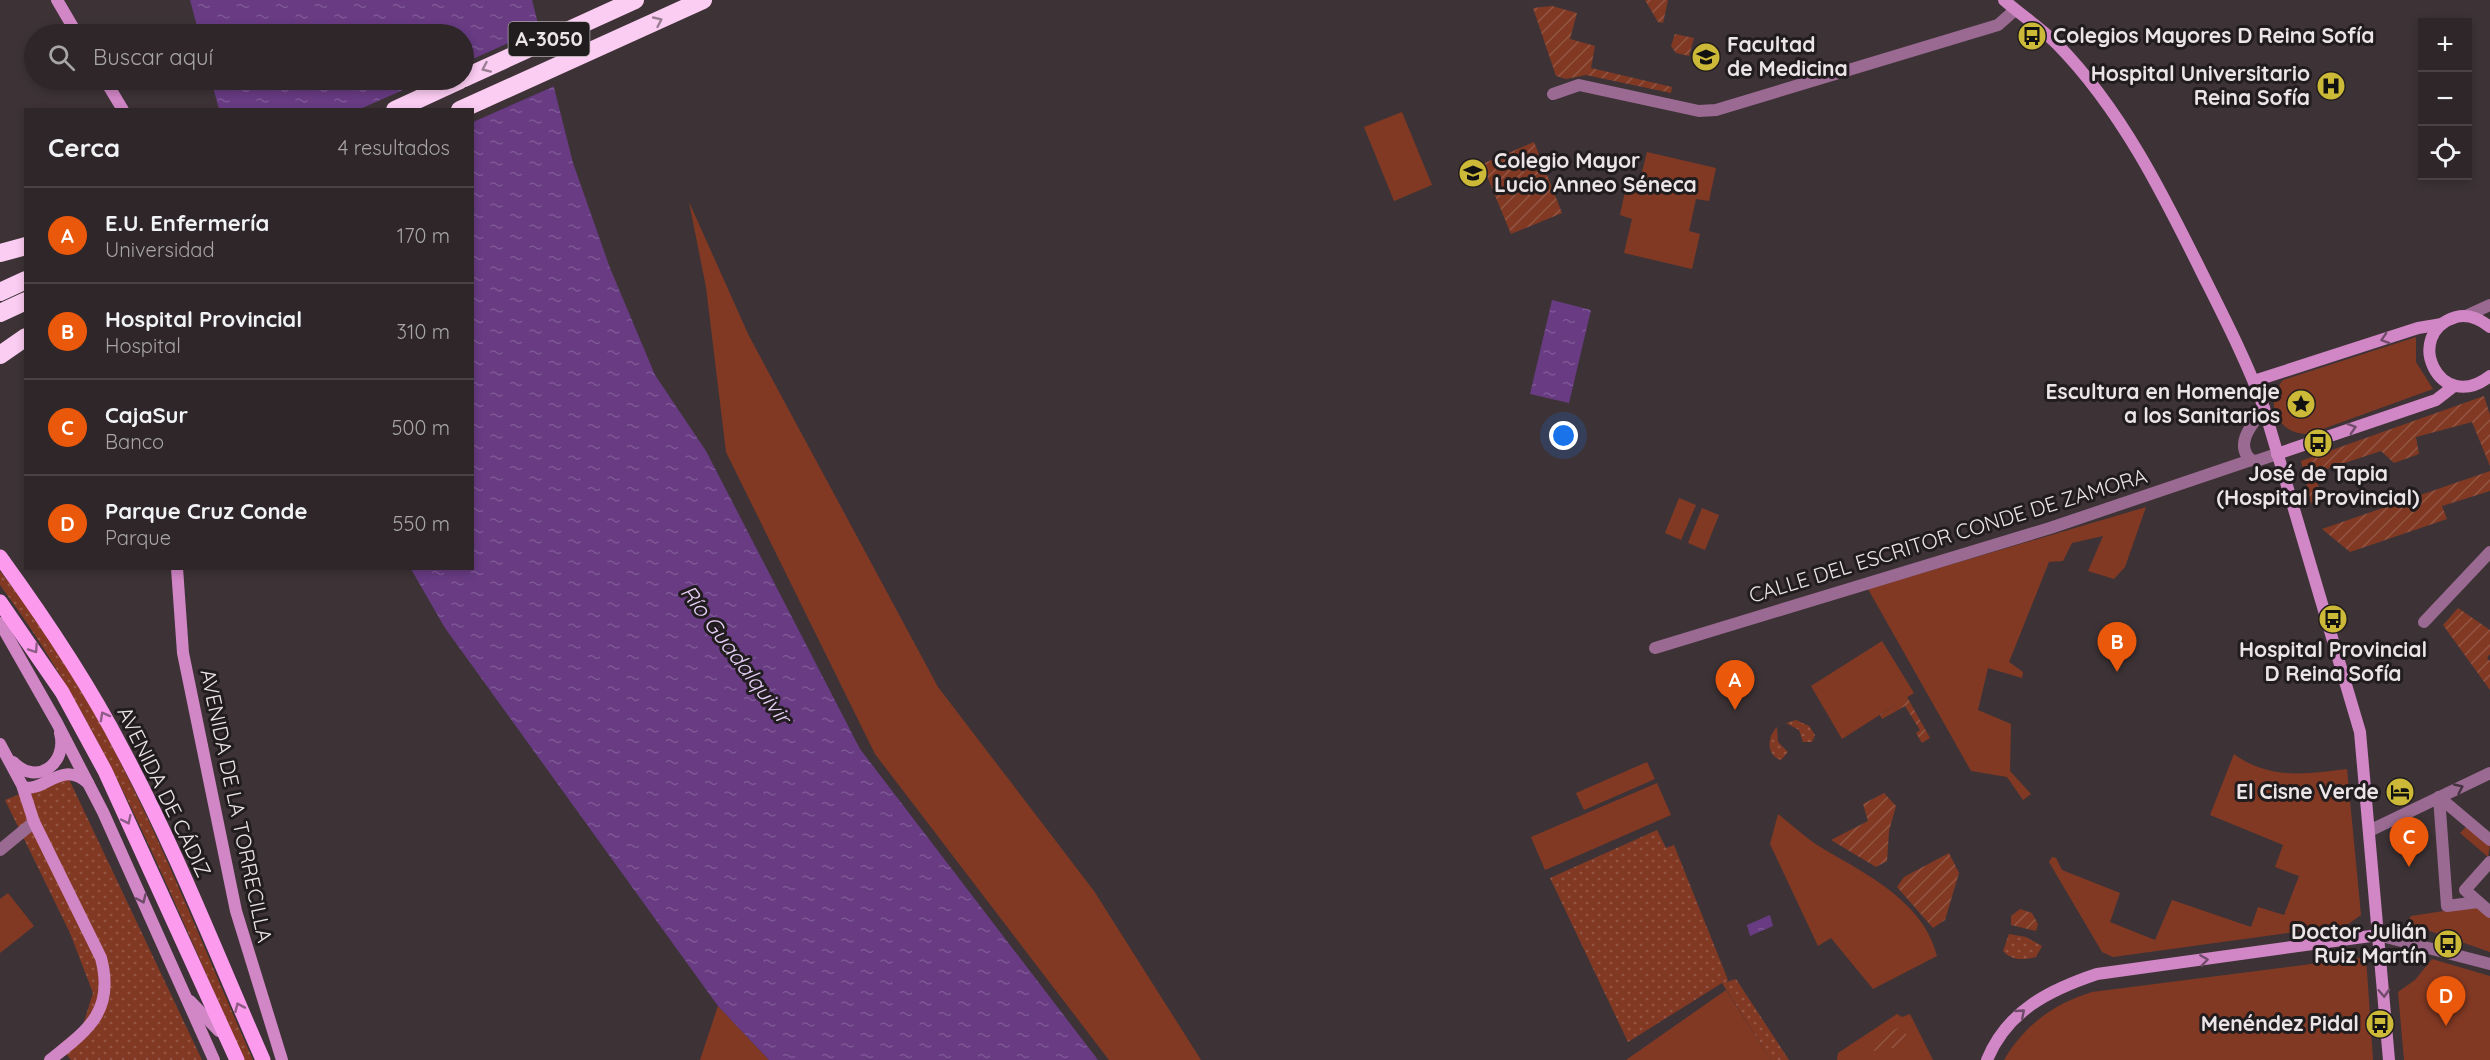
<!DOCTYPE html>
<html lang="es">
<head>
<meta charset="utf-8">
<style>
	body { margin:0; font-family:Quicksand,sans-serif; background:#362e30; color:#f1f3f6 }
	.controls { position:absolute; right:18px; top:18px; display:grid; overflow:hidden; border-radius:0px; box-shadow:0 3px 9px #0003 }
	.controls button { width:54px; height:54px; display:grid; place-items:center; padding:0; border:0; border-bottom:2px solid #494345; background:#2e2628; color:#f1f3f6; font:30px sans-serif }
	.you { position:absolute; left:1564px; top:436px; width:21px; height:21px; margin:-15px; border:4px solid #fff; border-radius:50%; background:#1a73e8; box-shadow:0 0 0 9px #1a73e833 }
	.badge { display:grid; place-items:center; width:39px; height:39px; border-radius:50%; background:#ea580c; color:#fff; font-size:20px; font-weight:700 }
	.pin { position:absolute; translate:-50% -50px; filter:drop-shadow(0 2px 3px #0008) }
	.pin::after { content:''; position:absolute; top:32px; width:21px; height:18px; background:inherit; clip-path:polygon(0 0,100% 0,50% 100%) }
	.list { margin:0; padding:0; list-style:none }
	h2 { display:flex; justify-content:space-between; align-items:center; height:78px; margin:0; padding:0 24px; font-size:26px }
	h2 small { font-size:20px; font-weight:400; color:#a7a5a8 }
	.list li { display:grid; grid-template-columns:39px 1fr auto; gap:18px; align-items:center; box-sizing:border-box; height:96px; padding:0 24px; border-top:2px solid #494345 }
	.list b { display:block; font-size:22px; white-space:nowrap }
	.list p { margin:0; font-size:20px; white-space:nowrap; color:#a7a5a8 }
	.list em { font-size:20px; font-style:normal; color:#a7a5a8 }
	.icon { flex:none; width:33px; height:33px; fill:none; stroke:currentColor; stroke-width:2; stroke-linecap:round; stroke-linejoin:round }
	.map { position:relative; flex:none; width:2490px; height:1060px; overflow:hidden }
	.search { position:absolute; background:#2e2628; box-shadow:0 3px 9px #0003; left:24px; top:24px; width:450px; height:66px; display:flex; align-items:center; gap:15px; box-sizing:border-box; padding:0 21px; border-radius:33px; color:#a7a5a8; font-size:22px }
	.panel { position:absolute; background:#2e2628; box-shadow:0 3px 9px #0003; left:24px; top:108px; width:450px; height:462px; border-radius:0px }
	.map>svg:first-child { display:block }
</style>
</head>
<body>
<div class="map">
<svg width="2490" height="1060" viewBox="0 0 2490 1060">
	<defs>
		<pattern id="grass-dots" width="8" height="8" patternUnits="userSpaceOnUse" patternTransform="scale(1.5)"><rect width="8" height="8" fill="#823924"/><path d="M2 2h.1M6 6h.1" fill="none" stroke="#945644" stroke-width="1.8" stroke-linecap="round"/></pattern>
		<pattern id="garden-furrows" width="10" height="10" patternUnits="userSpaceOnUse" patternTransform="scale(1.5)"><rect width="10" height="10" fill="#823924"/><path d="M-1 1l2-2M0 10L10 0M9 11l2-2" fill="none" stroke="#945644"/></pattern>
		<pattern id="water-ripples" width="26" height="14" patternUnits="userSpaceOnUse" patternTransform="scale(1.5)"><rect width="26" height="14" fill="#683b83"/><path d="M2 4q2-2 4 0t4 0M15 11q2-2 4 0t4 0" fill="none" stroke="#7e5795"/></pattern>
	</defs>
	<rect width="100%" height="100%" fill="#3d3336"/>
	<g fill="url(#grass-dots)">
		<path d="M0 571C116 715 179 893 253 1060H244C171 897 107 729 0 585Z"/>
		<path d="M1796 720 1809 726 1815 735 1812 742H1803L1799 730 1786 723Z"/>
		<path d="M1777 727 1778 742 1788 752 1781 760C1766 755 1767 737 1777 727Z"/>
		<path d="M67 775 202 1060H71L59 1045 83 1025 93 993 70 933 5 800Z"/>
		<path d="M1657 830 1666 848 1674 845 1728 980 1726 982 1736 979 1789 1060H1771L1722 983 1628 1042 1550 878Z"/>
		<path d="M2009 934 2026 937 2042 946 2036 957C2023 960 2012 961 2003 951Z"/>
	</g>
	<g fill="#823924">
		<path d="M1402 112 1432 185 1394 201 1364 127Z"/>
		<path d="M1647 152 1716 168 1709 201 1696 199 1689 231 1700 234 1692 269 1624 253 1632 219 1620 215 1627 182 1639 184Z"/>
		<path d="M689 202 749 336 938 687 1094 891 1201 1060H1109L875 754 726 452 706 287Z"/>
		<path d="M2416 337V362L2433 389 2309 434C2278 435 2263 404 2283 380Z"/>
		<path d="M1679 498 1696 505 1681 540 1665 533Z"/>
		<path d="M2146 507 2125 567 2114 579 2088 571 2103 536 2072 543 2063 561 2049 562 2009 662 2023 672 2022 678 1988 668 1978 710 2011 724 2010 771 2031 794 2023 800 2007 777 1971 771 1868 589Z"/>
		<path d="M1702 508 1719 515 1705 550 1688 543Z"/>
		<path d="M1882 641 1914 693 1842 739 1811 686Z"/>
		<path d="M2234 754C2269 780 2307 774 2347 769L2361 915 2347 925 2113 957 2102 952 2049 862 2052 857 2056 858 2062 870 2120 893 2110 922 2155 940 2172 900 2251 927 2258 907 2284 915 2299 876 2275 867 2283 845 2210 815Z"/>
		<path d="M1647 762 1655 779 1584 810 1576 793Z"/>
		<path d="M1657 783 1671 815 1545 870 1531 837Z"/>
		<path d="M1778 814C1792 825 1807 839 1822 848 1866 874 1924 902 1937 956L1873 989 1831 938 1818 946 1770 844Z"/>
		<path d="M2467 826 2490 845 2488 857 2460 833Z"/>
		<path d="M8 893 34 926 0 953V899Z"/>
		<path d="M2476 906 2490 918V952L2407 923 2411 916Z"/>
		<path d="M2366 957 2373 1060H2004C2025 1025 2053 1004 2092 992Z"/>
		<path d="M2432 959 2490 976V1060H2404L2398 992 2415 980Z"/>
		<path d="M1726 990 1771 1060H1626Z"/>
		<path d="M718 1006 769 1060H700Z"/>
		<path d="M1897 1014 1902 1017 1910 1014 1933 1060H1837L1838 1053Z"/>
	</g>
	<g fill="url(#garden-furrows)">
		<path d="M1645 0H1668L1663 23 1658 22Z"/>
		<path d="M1552 6 1577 13 1570 39 1595 46 1591 68 1672 87 1671 93 1586 75 1566 79 1556 76 1533 8Z"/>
		<path d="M1675 34 1694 38 1689 56 1676 53 1671 46Z"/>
		<path d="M1534 142 1562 213 1511 234 1482 164Z"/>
		<path d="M2484 396 2490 415V466L2472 422 2416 437 2419 454 2394 463 2381 451 2314 473 2323 502 2311 503 2301 461Z"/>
		<path d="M2490 471V491L2442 506 2447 519 2350 552 2322 529Z"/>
		<path d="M2458 608 2490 630V654L2487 658 2490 661V690L2443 625Z"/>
		<path d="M1907 697 1930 738 1922 743 1916 733 1920 730 1905 706 1882 719 1880 715Z"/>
		<path d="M1884 793 1896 806 1889 831 1887 861 1876 867 1831 840 1868 821 1863 804Z"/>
		<path d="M1949 853 1959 873 1945 920 1933 928 1897 887 1904 877Z"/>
		<path d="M2020 909 2032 913 2038 924 2036 931 2011 925V916Z"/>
		<path d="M1902 1026 1910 1042 1895 1050 1888 1045 1874 1051 1869 1042Z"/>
	</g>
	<g fill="url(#water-ripples)">
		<path d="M190 0H532L573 163 610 268 655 375 706 451 860 749 1098 1060H769L718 1006 445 628 411 569 472 568V110L219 109 211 80H464V34H199Z"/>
		<path d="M1552 300 1591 310 1569 403 1530 394Z"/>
		<path d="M1770 915 1773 926 1750 936 1747 925Z"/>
	</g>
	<path fill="#3d3336" d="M542 28 557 85 473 122 472 110 360 109 426 80H464V63Z"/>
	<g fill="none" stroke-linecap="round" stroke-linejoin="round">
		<g stroke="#9a6a92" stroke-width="12">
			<path d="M1553 94 1579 85 1699 111 1716 110 1998 25 2015 10"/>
			<path d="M2466 316 2490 305"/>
			<path d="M2264 408C2254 422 2233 444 2251 460L2256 461 2277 454"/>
			<path d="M2424 622 2490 552"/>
			<path d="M1655 648 2050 528 2251 460"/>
			<path d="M2439 797 2447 906 2478 902"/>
			<path d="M2439 797 2490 840"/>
			<path d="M2369 831 2490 773"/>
			<path d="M0 850 34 822"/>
			<path d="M2490 862 2465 890 2490 912"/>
			<path d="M2378 935 2490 964"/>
		</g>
		<g stroke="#d186c6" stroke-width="12">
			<path d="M57 0 77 34"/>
			<path d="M2004 0C2021 15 2041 28 2057 44 2121 109 2163 194 2203 275 2225 319 2247 362 2264 408L2360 732 2389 1060"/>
			<path d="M105 80 123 110"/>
			<path d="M2490 327C2480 319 2468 314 2456 317 2402 333 2439 416 2490 376"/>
			<path d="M2254 381 2418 328 2442 324"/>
			<path d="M2277 454 2436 400 2454 386"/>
			<path d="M177 568 183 653 236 911 282 1060"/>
			<path d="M0 623 57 723 103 812 214 1060"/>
			<path d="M0 744 22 785 34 822 101 958C115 1011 88 1030 50 1060"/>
			<path d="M13 762C37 787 68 763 60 733"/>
			<path d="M23 787C45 793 61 759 88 783"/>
			<path d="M190 1001 219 1031"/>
			<path d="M1987 1060C2007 1011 2049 990 2097 974L2378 935"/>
		</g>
		<g stroke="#fc9bee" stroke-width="15">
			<path d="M0 557C45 619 87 681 122 749 176 849 217 956 263 1060"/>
			<path d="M0 602 62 692 105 771 237 1060"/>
		</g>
		<g stroke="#fccdf3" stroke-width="18">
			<path d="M464 78 635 0"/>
			<path d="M395 110 460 80"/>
			<path d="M460 110 703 0"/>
			<path d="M0 253 26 246"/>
			<path d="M0 292 26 280"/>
			<path d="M0 313 26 301"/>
			<path d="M0 355 26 337"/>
		</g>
	</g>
	<defs><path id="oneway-chevron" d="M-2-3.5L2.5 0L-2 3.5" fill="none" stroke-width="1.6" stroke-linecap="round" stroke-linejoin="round" transform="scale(1.5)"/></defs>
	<g stroke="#997d93">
		<use href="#oneway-chevron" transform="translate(658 21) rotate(-25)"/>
		<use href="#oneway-chevron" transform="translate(486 68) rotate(156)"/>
	</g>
	<g stroke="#704c6a">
		<use href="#oneway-chevron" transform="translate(2385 339) rotate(162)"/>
		<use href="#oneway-chevron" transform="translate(2352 428) rotate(-18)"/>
		<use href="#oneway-chevron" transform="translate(142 899) rotate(66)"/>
		<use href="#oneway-chevron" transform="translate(2204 960) rotate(-8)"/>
		<use href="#oneway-chevron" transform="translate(2384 993) rotate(87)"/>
		<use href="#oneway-chevron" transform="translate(2021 1013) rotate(-41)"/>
	</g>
	<g stroke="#8e5c86">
		<use href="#oneway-chevron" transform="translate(34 649) rotate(56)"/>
		<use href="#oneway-chevron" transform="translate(104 716) rotate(-119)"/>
		<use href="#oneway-chevron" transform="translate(127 820) rotate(65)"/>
		<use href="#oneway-chevron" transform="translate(239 1007) rotate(-114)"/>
	</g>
	<use stroke="#453341" href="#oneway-chevron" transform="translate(2459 788) rotate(-25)"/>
	<defs>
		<g id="bus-disc" transform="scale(1.5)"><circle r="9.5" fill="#ccb938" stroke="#211c1e"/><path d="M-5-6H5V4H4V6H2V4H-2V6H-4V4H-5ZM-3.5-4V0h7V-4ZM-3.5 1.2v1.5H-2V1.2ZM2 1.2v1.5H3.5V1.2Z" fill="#111"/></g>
		<g id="university-disc" transform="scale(1.5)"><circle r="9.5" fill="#ccb938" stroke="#211c1e"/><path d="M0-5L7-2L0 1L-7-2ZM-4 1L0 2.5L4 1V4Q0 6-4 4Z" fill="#111"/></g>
		<g id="hospital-disc" transform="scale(1.5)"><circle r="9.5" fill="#ccb938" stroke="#211c1e"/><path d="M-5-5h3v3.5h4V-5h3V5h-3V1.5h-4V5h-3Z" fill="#111"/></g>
		<g id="sight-disc" transform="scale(1.5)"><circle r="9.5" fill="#ccb938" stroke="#211c1e"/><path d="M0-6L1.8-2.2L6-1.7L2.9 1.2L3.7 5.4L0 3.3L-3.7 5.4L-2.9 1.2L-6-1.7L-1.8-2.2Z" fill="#111"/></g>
		<g id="hotel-disc" transform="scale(1.5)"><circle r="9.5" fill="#ccb938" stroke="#211c1e"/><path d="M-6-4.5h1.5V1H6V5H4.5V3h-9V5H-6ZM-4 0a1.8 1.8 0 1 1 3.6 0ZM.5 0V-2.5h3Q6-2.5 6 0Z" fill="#111"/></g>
	</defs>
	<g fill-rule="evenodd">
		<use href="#bus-disc" x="2032" y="36"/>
		<use href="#university-disc" x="1706" y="57"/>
		<use href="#hospital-disc" x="2331" y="86"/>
		<use href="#university-disc" x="1473" y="173"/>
		<use href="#sight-disc" x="2301" y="404"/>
		<use href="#bus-disc" x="2318" y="443"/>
		<use href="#bus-disc" x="2333" y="619"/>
		<use href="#hotel-disc" x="2400" y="792"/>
		<use href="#bus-disc" x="2448" y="944"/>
		<use href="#bus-disc" x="2380" y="1024"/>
	</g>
	<g text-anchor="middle" stroke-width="6" stroke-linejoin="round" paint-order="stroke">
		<rect fill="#211c1e" stroke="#afa9ab" stroke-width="1.5" x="508.5" y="22" width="81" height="34" rx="4.5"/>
		<g font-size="20" font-weight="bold" fill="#ece5e8">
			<text x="549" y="46">A-3050</text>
		</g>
		<g font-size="21" font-weight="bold" fill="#ece5e8" stroke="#211c1e" text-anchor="end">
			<text x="2053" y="43" text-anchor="start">Colegios Mayores D Reina Sofía</text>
			<text x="1727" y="52" text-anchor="start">Facultad<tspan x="1727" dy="24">de Medicina</tspan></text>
			<text x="2310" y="81">Hospital Universitario<tspan x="2310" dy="24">Reina Sofía</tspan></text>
			<text x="1494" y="168" text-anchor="start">Colegio Mayor<tspan x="1494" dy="24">Lucio Anneo Séneca</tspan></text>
			<text x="2280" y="399">Escultura en Homenaje<tspan x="2280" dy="24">a los Sanitarios</tspan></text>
			<text x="2318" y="481" text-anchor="middle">José de Tapia<tspan x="2318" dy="24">(Hospital Provincial)</tspan></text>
			<text x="2333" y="657" text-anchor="middle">Hospital Provincial<tspan x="2333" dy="24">D Reina Sofía</tspan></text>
			<text x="2379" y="799">El Cisne Verde</text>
			<text x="2427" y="939">Doctor Julián<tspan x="2427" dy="24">Ruiz Martín</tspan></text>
			<text x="2359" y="1031">Menéndez Pidal</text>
		</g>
		<g font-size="21" fill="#ece5e8" stroke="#211c1e">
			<text transform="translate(1948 536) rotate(-17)" y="7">CALLE DEL ESCRITOR CONDE DE ZAMORA</text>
			<text transform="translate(164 792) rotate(64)" y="7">AVENIDA DE CÁDIZ</text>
			<text transform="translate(236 806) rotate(78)" y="7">AVENIDA DE LA TORRECILLA</text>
		</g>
		<g font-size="22" font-style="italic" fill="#e7cff8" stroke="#211c1e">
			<text transform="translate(736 654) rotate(53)" y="8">Río Guadalquivir</text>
		</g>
	</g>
</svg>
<div class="controls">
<button>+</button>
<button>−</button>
<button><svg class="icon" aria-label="locate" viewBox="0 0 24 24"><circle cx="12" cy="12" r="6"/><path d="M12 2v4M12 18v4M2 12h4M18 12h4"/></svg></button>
</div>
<div class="you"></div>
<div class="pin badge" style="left:1735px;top:710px">A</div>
<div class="pin badge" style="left:2117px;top:672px">B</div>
<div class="pin badge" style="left:2409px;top:867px">C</div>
<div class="pin badge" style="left:2446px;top:1026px">D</div>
<div class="search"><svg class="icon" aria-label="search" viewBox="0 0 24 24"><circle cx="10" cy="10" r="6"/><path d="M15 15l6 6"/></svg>Buscar aquí</div>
<section class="panel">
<h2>Cerca<small>4 resultados</small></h2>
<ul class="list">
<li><span class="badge">A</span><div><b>E.U. Enfermería</b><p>Universidad</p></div><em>170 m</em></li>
<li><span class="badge">B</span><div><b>Hospital Provincial</b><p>Hospital</p></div><em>310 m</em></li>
<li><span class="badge">C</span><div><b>CajaSur</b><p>Banco</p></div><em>500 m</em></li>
<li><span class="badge">D</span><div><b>Parque Cruz Conde</b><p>Parque</p></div><em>550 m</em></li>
</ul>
</section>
</div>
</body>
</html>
